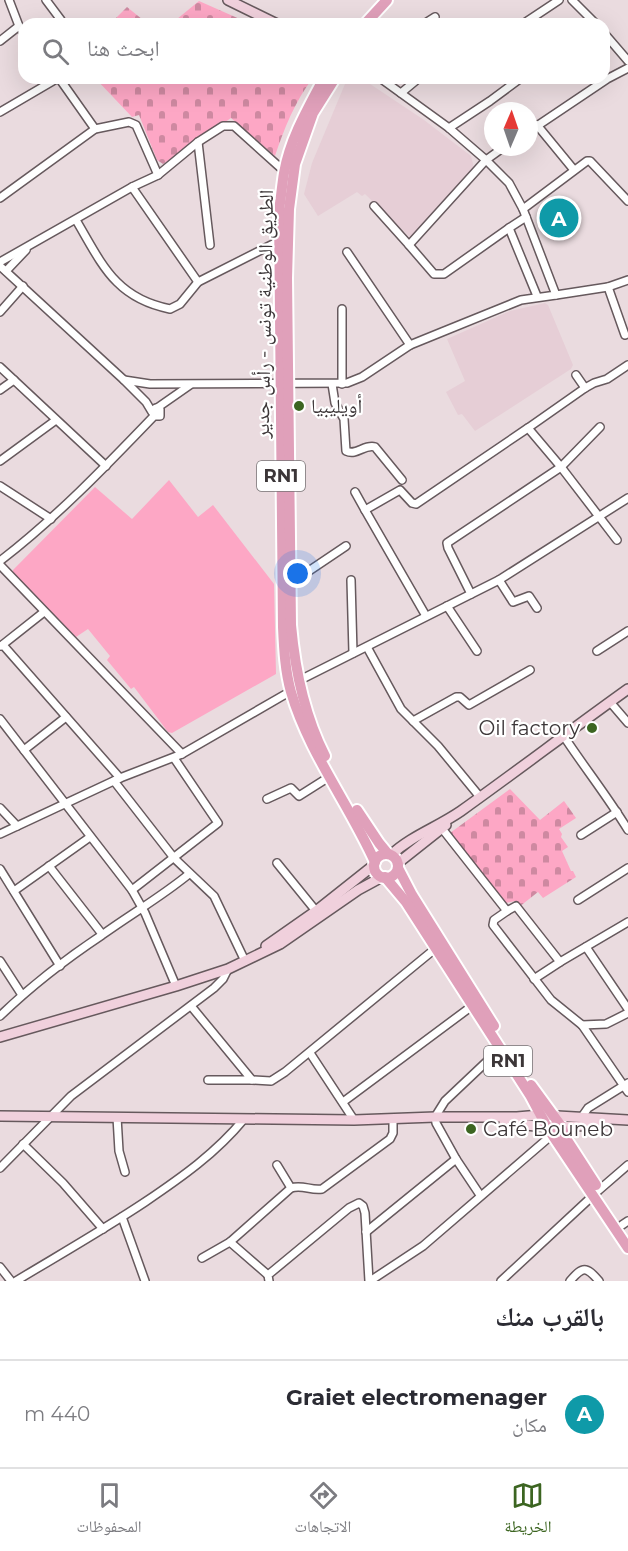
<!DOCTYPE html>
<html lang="ar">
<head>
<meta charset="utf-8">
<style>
	body { margin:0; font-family:Montserrat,"Noto Naskh Arabic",sans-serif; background:#f7f7f7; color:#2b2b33; direction:rtl }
	.compass { position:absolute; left:484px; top:102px; width:54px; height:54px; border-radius:50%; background:#fff; box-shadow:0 6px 24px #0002; rotate:2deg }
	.you { position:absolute; left:298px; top:574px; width:21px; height:21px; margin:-15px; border:4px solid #fff; border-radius:50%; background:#1a73e8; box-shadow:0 0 0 9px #1a73e833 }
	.badge { display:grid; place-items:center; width:39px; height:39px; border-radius:50%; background:#3c6521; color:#fff; font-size:20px; font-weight:700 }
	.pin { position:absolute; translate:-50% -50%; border:3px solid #fff; box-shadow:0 2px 6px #0006 }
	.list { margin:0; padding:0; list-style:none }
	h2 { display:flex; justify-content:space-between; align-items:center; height:78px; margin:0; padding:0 24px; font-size:26px }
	h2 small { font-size:20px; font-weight:400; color:#7c7c81 }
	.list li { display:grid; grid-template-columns:39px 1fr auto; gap:18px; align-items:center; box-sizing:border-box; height:108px; padding:0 24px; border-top:2px solid #e1e1e2 }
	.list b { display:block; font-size:22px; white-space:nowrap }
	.list p { margin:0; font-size:20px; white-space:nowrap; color:#7c7c81 }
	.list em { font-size:20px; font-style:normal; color:#7c7c81 }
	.icon { flex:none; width:33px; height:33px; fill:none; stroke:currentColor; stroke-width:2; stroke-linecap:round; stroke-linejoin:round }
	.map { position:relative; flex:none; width:628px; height:1281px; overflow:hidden; direction:ltr }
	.search { position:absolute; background:#fff; box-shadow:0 6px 24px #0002; left:18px; right:18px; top:18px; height:66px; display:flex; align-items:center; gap:15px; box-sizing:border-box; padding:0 21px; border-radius:18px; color:#7c7c81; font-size:22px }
	.sheet { height:186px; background:#fff }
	nav { display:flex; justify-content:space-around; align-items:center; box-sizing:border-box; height:84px; border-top:2px solid #e1e1e2; background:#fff; font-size:16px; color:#7c7c81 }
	nav a { display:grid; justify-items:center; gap:3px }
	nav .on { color:#3c6521 }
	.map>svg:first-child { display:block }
</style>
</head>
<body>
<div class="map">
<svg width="628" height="1281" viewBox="0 0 628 1281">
	<defs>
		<pattern id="cemetery-stones" width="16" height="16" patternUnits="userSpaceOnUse" patternTransform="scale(1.5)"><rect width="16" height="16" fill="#fda7c5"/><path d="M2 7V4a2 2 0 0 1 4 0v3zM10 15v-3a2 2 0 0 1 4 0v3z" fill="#ce89a1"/></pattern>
	</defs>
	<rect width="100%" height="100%" fill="#eadbdf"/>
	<g fill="#e6ced6">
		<path d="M357 78H361L424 120 471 156 474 168 411 238 365 194 362 196 357 192 318 216 304 194 312 163 345 84Z"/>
		<path d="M545 303 548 305 573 365 571 369 475 431 462 414 458 415 446 392 465 381 447 339 510 311Z"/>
	</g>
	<path fill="#fda7c5" d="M169 480 198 517 213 505 274 584 276 674 172 733 168 732 134 687 131 689 107 660 110 656 88 629 76 637 13 574V570L95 487 132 519Z"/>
	<g fill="url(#cemetery-stones)">
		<path d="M199 1 251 24H171Z"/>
		<path d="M127 7 148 24H110Z"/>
		<path d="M95 78H313C295 101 284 129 275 156L231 118 163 164 157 160 139 115 132 117Z"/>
		<path d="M510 789 540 820 564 801 576 818 559 829 562 834 561 837 568 847 562 851 571 871H573L576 877 543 898 538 892 519 907 515 901 506 903 450 833Z"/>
	</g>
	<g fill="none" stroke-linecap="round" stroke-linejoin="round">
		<g stroke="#66595d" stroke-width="10">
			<g id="street">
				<path d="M9 0 19 26"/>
				<path d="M46 0 61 20"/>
				<path d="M572 0 596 24"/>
				<path d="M424 24 435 17"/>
				<path d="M523 24 559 0"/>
				<path d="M604 33 628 61"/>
				<path d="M0 41 19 26 24 33"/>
				<path d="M59 78 95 129"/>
				<path d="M401 93 419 78"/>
				<path d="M0 112 58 78"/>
				<path d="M537 125 574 170"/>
				<path d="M449 128 490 101 521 78"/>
				<path d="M529 128 540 124 607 79 628 68"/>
				<path d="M198 142 210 245"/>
				<path d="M132 187 198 282"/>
				<path d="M0 198 95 129 129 122 136 125 158 175"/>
				<path d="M374 206 409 245 486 160 504 147"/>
				<path d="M523 209 587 161H590L628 201"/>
				<path d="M526 217 509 228 537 296"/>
				<path d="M76 220C102 264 115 298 170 309L180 304 198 282 279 241"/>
				<path d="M409 245 434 274H444L509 228"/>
				<path d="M347 252 410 345"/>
				<path d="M0 262 132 187 158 175 198 142 223 126H234L284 171"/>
				<path d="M0 266 124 380 150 384 347 383 362 377 410 345 442 332 521 300 556 295 523 209 509 183 486 160 449 128 380 78"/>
				<path d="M6 271 26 250"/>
				<path d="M608 287 625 335"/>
				<path d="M556 295 608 287 628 280"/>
				<path d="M0 312 23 286"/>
				<path d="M0 367 106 466"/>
				<path d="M576 375 585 388"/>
				<path d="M124 380 146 402 152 412"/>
				<path d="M332 384 335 403 344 419 346 451C357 456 364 444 375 447L402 480"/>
				<path d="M342 384V309"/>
				<path d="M0 390 14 380"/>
				<path d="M157 408 190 385"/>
				<path d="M528 428 585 388 594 383 607 379 628 365"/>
				<path d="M0 461 56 420"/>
				<path d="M0 486 51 519"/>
				<path d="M355 492 365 510 400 490 412 503 416 504 528 428 561 467 617 540"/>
				<path d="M365 510 426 616"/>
				<path d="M0 561C56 518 105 467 154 416L153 410 156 408 160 409V416H154"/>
				<path d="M0 565 182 754"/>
				<path d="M351 580 353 653"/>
				<path d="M499 580 513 602 529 596 537 608"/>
				<path d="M291 583 346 546"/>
				<path d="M471 594 448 548 447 543 561 467 600 427"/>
				<path d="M447 606 477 651"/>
				<path d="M3 645 120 778"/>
				<path d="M1 646 44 612"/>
				<path d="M367 647 401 709 438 746 480 797"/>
				<path d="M597 651 628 631"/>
				<path d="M298 681 499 580 628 498"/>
				<path d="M610 702 628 723"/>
				<path d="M0 719 132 890 145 913 176 986"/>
				<path d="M413 721 456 697H460L469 705 530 670"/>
				<path d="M563 735C584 767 608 797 628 830"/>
				<path d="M24 750 66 717"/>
				<path d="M114 781 174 858 214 896 245 961"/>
				<path d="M267 799 291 788 299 796 329 777"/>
				<path d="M0 808 17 826"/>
				<path d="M440 826 507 911 494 920 493 925 551 1000 582 1025"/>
				<path d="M0 834 120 778 182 754 291 691"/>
				<path d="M581 835 617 812"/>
				<path d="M277 863 316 911"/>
				<path d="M49 866 102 934"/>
				<path d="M0 869 60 966"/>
				<path d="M132 890 218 823 174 758"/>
				<path d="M14 891 90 837"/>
				<path d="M578 900 628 868"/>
				<path d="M507 911 516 906 560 962 534 979"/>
				<path d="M586 947 628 1009"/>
				<path d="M0 961 22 995"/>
				<path d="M560 962 628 922"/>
				<path d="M191 1006 252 1080H208"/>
				<path d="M628 1013 606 1024 582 1025 628 1092"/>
				<path d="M0 1016C31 986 66 959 102 935 131 914 161 897 189 874"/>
				<path d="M310 1053 354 1120"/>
				<path d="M252 1080 271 1081 285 1072 436 948"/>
				<path d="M343 1102 472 1006"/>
				<path d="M117 1117 119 1151 125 1172"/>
				<path d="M581 1118 588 1108 628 1083"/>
				<path d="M23 1144 63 1183 103 1229"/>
				<path d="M277 1165 291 1188"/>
				<path d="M0 1168 71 1096 214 988 223 979 228 969"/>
				<path d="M480 1195 456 1159 436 1123 435 1117 445 1101 500 1049"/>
				<path d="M122 1217 145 1281"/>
				<path d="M622 1225 628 1221"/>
				<path d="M366 1232 456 1159"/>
				<path d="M230 1242 268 1275"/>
				<path d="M202 1258 230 1242 291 1188C302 1184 311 1191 322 1189L390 1139 393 1133V1120"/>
				<path d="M0 1267 11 1281"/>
				<path d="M16 1281C59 1255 103 1230 145 1202 182 1177 216 1153 244 1119"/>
				<path d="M269 1281 268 1275 349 1208 359 1203 363 1206 365 1213 369 1281"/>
				<path d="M370 1281 423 1246 553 1134"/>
				<path d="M501 1281 599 1190 628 1165"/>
				<path d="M570 1281C583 1266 586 1266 599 1281"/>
			</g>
		</g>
		<g stroke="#66595d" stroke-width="12">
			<g id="secondary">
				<path d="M228 0 277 24"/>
				<path d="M391 855C411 836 438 827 461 811 517 771 572 729 628 689"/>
				<path d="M398 863 446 825"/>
				<path d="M266 946 316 911 374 865"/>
				<path d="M0 1037 176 986 228 969 280 944 358 890 382 877"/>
				<path d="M0 1116 354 1120 435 1117H517L540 1115 628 1120"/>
				<path d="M504 1123 547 1127 601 1125"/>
			</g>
		</g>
		<g stroke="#fff" stroke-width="14">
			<g id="primary">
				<path d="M365 24 387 0"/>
				<path d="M324 78C308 108 290 139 284 173 282 185 281 198 279 210L283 627C284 648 285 671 291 692 309 753 349 804 375 862"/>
				<path d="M325 756C304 715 295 670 291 625L287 278 289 209 295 164 313 113 335 78"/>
				<path d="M357 810 379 843 388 854"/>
				<circle cx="386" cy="866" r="12"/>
				<path d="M398 868 412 895 494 1026"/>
				<path d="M385 877 406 902 530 1095 547 1127 628 1248"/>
				<path d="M531 1085 561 1126 565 1137 596 1185"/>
			</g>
		</g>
		<use href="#street" stroke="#fff" stroke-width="7"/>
		<use href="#secondary" stroke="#f0d0dc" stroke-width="9"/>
		<use href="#primary" stroke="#e0a0ba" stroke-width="10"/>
	</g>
	<g fill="#3c6521" stroke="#fff" stroke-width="2">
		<circle cx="299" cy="406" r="6"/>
		<circle cx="592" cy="728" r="6"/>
		<circle cx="471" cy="1129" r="6"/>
	</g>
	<g text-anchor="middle" stroke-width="4.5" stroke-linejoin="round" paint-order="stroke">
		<g fill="#fff" stroke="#767274" stroke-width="1.5">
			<rect x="257" y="461" width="48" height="30" rx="4.5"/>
			<rect x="484" y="1046" width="48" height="30" rx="4.5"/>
		</g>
		<g font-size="18" font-weight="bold" fill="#3c3638">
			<text x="281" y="482">RN1</text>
			<text x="508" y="1067">RN1</text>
		</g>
		<g font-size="20" fill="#3c3638" stroke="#fff">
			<text transform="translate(264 314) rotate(-89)" y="7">الطريق الوطنية تونس - رأس جدير</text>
		</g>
		<g font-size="20" fill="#3c3638" stroke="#fff" text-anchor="start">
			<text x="311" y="413">أويليبيا</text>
			<text x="580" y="735" text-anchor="end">Oil factory</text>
			<text x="483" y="1136">Café Bouneb</text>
		</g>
	</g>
</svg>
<svg class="compass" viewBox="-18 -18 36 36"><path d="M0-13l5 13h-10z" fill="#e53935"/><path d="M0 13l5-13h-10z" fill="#7c7c81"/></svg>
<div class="you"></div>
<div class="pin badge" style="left:559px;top:218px;background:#0f9aa8">A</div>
<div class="search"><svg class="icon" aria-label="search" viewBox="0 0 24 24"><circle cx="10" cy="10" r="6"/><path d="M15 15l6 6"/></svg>ابحث هنا</div>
</div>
<section class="sheet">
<h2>بالقرب منك<small></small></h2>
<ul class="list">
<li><span class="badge" style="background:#0f9aa8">A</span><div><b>Graiet electromenager</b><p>مكان</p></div><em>440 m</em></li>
</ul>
</section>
<nav>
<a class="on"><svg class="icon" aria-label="map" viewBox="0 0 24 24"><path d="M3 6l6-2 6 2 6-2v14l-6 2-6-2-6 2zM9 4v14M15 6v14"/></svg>الخريطة</a>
<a><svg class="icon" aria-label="directions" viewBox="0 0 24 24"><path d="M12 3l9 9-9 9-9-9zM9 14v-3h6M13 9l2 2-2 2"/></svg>الاتجاهات</a>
<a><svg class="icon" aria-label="saved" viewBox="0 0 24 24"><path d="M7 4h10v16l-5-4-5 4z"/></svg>المحفوظات</a>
</nav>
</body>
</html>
